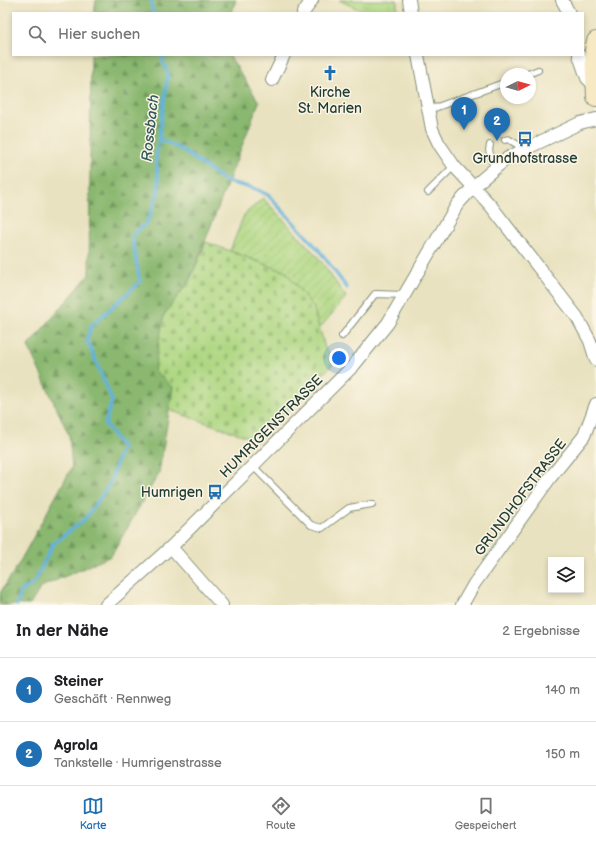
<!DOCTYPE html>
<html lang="de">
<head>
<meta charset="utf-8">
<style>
	body { margin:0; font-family:"Balsamiq Sans",sans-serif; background:#f6f6f6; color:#202124 }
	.controls { position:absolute; right:12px; bottom:12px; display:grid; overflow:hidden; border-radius:0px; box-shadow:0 2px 6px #0003 }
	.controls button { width:36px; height:36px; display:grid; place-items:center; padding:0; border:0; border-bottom:1px solid #e0e0e0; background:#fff; color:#202124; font:20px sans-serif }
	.compass { position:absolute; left:500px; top:68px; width:36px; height:36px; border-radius:50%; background:#fff; box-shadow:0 2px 6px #0003; rotate:85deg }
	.you { position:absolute; left:339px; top:358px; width:14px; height:14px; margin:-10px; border:3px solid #fff; border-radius:50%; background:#1a73e8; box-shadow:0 0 0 6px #1a73e833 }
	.badge { display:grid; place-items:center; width:26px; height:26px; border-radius:50%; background:#1f6fb2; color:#fff; font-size:13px; font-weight:700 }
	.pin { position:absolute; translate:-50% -33px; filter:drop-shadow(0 1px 2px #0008) }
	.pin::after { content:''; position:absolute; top:21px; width:14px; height:12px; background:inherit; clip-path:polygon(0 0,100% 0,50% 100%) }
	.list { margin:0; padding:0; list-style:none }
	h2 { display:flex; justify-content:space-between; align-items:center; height:52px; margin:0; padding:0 16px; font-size:17px }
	h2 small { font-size:13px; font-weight:400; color:#757577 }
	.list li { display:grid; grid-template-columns:26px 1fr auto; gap:12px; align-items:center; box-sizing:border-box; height:64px; padding:0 16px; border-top:1px solid #e0e0e0 }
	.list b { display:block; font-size:15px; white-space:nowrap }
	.list p { margin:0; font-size:13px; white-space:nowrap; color:#757577 }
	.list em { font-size:13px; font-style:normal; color:#757577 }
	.icon { flex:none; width:22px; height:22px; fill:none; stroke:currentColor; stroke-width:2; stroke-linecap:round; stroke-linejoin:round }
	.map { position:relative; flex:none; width:596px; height:605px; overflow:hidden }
	.search { position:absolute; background:#fff; box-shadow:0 2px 6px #0003; left:12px; right:12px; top:12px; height:44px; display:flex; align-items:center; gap:10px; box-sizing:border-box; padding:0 14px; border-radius:0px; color:#757577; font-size:15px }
	.sheet { height:180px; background:#fff }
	nav { display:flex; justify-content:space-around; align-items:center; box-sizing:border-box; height:56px; border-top:1px solid #e0e0e0; background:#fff; font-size:11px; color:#757577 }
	nav a { display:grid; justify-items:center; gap:2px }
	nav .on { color:#1f6fb2 }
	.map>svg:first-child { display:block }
</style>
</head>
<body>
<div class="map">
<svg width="596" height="605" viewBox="0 0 596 605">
	<defs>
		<pattern id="forest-firs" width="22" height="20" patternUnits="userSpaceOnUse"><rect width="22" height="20" fill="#8ab870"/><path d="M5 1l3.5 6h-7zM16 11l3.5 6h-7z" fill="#70975d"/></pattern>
		<pattern id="cemetery-stones" width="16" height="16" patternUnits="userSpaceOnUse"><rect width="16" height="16" fill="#aed782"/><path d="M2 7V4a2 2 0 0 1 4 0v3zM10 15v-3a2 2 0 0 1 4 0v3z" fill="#95b971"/></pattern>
		<pattern id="park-tufts" width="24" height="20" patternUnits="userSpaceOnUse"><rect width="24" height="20" fill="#aed782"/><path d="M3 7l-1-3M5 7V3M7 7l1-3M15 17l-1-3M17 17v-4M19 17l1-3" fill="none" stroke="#95b971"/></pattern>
		<pattern id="garden-furrows" width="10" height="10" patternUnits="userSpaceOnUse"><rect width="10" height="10" fill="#aed782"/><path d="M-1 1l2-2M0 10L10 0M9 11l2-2" fill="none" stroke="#95b971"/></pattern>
	</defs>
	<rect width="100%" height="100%" fill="#fcf5e5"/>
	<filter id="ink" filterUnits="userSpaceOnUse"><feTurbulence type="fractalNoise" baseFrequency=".025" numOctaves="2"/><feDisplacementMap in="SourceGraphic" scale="8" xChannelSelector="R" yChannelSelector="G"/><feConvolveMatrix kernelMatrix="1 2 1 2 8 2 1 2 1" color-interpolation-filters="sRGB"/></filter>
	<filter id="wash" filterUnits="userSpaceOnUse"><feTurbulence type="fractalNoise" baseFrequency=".012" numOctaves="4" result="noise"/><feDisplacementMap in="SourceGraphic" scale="16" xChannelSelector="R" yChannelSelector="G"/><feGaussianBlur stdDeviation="0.9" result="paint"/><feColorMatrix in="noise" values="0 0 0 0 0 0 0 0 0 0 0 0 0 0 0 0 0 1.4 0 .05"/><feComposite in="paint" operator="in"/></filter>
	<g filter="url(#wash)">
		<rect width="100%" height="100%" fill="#e9e2c0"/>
		<g fill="url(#forest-firs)" stroke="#547a52">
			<path d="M96 0H236L231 13H94Z"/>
			<path d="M91 55H229L259 102 190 280 164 315 173 387 159 473 111 556 41 587 30 605H0V593L18 565 72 467 69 435 28 346 89 275Z"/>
		</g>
		<path fill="url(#cemetery-stones)" stroke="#668a5b" d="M206 242 286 272 314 308 325 348 336 361 257 442 248 437 169 410 173 387 154 370 164 315 190 280Z"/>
		<path fill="url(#park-tufts)" stroke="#668a5b" d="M339 0H397V12L366 13Z"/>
		<path fill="url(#garden-furrows)" stroke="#668a5b" d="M263 198 318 257 346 297 319 329 314 308 286 272 230 251 244 215Z"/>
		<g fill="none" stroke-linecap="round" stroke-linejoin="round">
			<g stroke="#64b2dd" stroke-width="3.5">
				<path d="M151 0 153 13"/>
				<path d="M160 139 182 150 225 181 256 189 268 195 319 250 347 288"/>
				<path d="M17 605 22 590 33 585 53 544 85 519 109 485 122 447 105 424 112 400 87 340 91 326 140 282 132 236 147 222 159 190 156 158 168 74 161 55"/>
			</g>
		</g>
	</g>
	<g filter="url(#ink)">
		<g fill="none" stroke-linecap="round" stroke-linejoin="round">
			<g stroke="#84907a" stroke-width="8">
				<g id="lane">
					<path d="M528 74 538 70"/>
					<path d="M429 110 506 82"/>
					<path d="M505 140 508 139 525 149"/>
					<path d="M490 145 489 150 494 168"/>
					<path d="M428 192 454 166"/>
					<path d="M342 336 375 294 405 295"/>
					<path d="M253 466 311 525 322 528 349 508 372 504"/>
				</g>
			</g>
			<g stroke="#84907a" stroke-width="14">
				<g id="street">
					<path d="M409 0 411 13"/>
					<path d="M562 0 569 13"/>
					<path d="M303 13 312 0"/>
					<path d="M418 55 432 129 439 144 454 166 491 206 577 317 590 341 596 360"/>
					<path d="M579 55 587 78 595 86"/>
					<path d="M272 80 284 55"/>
					<path d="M171 547 222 605"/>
					<path d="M106 605 171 547 354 365 388 323 457 205 474 186 506 159 523 150 580 123 596 119"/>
					<path d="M462 605 474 584 550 478 584 436 596 404"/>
				</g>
			</g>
			<g stroke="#84907a" stroke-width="20">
				<path id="secondary" d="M596 41 594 50 596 97"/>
			</g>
			<use href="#lane" stroke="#fff" stroke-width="6"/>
			<use href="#street" stroke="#fff" stroke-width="12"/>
			<use href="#secondary" stroke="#f7e9c3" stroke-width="18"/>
		</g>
	</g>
	<defs>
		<g id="church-bare" transform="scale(1.2)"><path d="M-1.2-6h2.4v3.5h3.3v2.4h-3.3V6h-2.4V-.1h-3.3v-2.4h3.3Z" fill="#1f6fb2" stroke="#fcf5e5" stroke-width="2.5" paint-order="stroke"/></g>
		<g id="bus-bare" transform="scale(1.2)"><path d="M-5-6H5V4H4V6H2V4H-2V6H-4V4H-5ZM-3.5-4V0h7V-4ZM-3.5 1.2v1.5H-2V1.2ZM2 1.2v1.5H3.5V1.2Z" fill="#1f6fb2" stroke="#fcf5e5" stroke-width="2.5" paint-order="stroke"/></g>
	</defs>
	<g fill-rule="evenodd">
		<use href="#church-bare" x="330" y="73"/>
		<use href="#bus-bare" x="525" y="139"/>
		<use href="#bus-bare" x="215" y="492"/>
	</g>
	<g text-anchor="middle" stroke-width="3" stroke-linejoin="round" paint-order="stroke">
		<g font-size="14" fill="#1f3d34" stroke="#fcf5e5">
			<text x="330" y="97">Kirche<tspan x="330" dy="16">St. Marien</tspan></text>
			<text x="525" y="163">Grundhofstrasse</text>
			<text x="203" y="497" text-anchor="end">Humrigen</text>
		</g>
		<g font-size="14" fill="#1f3d34" stroke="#fcf5e5">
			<text transform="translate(271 426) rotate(-45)" y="5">HUMRIGENSTRASSE</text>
			<text transform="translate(520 497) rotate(-53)" y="5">GRUNDHOFSTRASSE</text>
		</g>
		<g font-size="15" font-style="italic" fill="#305a5e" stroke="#fcf5e5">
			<text transform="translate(150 128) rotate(-84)" y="5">Rossbach</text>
		</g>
	</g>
</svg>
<div class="controls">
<button><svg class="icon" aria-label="layers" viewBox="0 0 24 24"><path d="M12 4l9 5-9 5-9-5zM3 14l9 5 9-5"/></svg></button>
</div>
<svg class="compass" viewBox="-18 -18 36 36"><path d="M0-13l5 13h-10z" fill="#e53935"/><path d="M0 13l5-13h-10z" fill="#757577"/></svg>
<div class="you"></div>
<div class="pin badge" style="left:464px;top:130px">1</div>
<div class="pin badge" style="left:497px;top:141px">2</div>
<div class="search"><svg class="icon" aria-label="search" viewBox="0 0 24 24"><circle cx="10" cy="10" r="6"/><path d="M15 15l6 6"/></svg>Hier suchen</div>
</div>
<section class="sheet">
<h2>In der Nähe<small>2 Ergebnisse</small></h2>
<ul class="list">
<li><span class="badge">1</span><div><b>Steiner</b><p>Geschäft · Rennweg</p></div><em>140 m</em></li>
<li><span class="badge">2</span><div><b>Agrola</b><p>Tankstelle · Humrigenstrasse</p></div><em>150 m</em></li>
</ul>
</section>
<nav>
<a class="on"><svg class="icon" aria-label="map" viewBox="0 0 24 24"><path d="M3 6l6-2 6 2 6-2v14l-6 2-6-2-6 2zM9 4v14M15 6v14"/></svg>Karte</a>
<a><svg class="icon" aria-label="directions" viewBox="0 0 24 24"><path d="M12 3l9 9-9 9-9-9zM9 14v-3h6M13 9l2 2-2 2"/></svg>Route</a>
<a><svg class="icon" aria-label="saved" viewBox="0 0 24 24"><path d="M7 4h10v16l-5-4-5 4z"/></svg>Gespeichert</a>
</nav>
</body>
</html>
